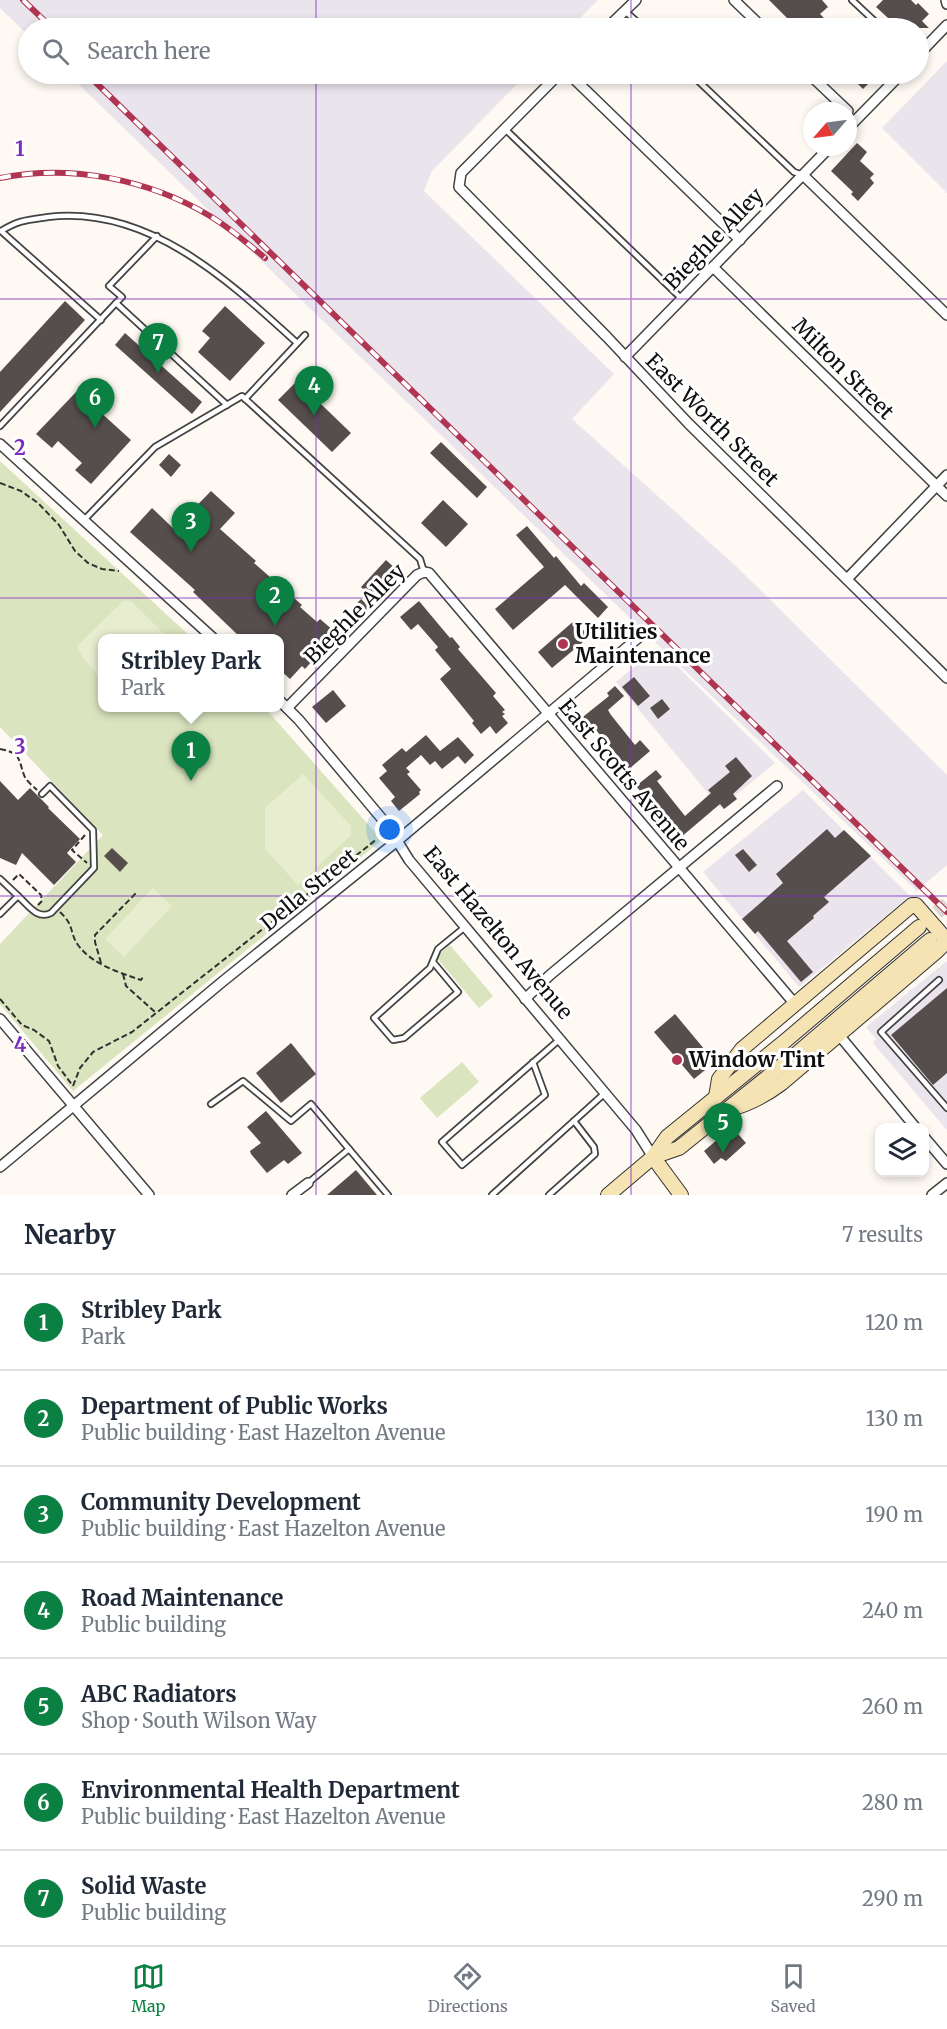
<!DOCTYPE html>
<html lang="en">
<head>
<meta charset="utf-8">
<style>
	body { margin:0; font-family:Merriweather,serif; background:#f6f6f7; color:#1f2937 }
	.controls { position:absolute; right:18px; bottom:18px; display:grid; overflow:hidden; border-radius:12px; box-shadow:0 3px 9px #0003 }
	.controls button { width:54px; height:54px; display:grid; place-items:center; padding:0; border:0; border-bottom:2px solid #e0e1e3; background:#fff; color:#1f2937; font:30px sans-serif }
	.compass { position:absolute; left:803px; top:102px; width:54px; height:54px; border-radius:50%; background:#fff; box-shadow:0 3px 9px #0003; rotate:242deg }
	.you { position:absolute; left:390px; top:830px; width:21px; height:21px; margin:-15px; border:4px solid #fff; border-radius:50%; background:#1a73e8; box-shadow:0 0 0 9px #1a73e833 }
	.badge { display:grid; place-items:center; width:39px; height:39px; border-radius:50%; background:#0b8043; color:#fff; font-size:20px; font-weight:700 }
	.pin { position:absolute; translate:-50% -50px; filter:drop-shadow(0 2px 3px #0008) }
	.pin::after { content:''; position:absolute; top:32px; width:21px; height:18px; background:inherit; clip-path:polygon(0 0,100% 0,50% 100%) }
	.popup { position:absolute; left:98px; top:634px; width:186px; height:78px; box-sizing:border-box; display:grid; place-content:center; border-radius:12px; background:#fff; filter:drop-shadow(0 2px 4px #0005); font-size:20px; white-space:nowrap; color:#747a83 }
	.popup b { font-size:22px; color:#1f2937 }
	.popup::after { content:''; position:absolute; left:50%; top:100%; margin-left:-12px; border:12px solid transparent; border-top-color:#fff }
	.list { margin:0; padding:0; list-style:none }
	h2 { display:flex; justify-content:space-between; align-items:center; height:78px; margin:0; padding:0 24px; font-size:26px }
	h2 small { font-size:20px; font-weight:400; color:#747a83 }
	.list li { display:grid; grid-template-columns:39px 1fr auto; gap:18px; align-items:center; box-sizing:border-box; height:96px; padding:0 24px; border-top:2px solid #e0e1e3 }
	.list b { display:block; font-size:22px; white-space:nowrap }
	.list p { margin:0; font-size:20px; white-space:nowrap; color:#747a83 }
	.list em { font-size:20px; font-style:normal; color:#747a83 }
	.icon { flex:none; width:33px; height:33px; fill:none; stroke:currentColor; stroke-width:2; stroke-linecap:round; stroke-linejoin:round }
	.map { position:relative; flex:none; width:947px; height:1195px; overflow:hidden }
	.search { position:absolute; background:#fff; box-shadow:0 3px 9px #0003; left:18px; right:18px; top:18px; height:66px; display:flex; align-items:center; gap:15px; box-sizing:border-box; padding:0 21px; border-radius:33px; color:#747a83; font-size:22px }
	.sheet { height:750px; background:#fff }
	nav { display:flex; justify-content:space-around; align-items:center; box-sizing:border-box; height:84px; border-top:2px solid #e0e1e3; background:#fff; font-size:16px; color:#747a83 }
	nav a { display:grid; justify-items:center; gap:3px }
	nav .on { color:#0b8043 }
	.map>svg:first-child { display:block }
</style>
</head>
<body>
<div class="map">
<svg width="947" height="1195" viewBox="0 0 947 1195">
	<rect width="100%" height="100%" fill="#fef9f2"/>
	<g fill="#eae5ec">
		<path d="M0 0H598L570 28H28V35L0 8Z"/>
		<path d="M947 61V193L882 128Z"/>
		<path d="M68 74H527L432 171 424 191 614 374 572 419 738 568 947 775V865L917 891 636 624Z"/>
		<path d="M658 647 775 763 720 808 616 682Z"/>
		<path d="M803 790 910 896 799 987 703 872Z"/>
		<path d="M947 961V1130L873 1043 876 1039 866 1027Z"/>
	</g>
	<g fill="#dae5bf">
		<path d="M0 461 192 638H102V708H265L382 840 73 1091 0 1004V944L103 835 0 727Z"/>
		<path d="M450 945 493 996 479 1008 436 957Z"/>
		<path d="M462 1062 479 1082 437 1118 420 1098Z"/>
	</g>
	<g fill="#e9edd0">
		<path d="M123 601 132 602 168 638H102V681L82 656 77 646Z"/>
		<path d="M303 774 351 826V835L298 885 265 849V808Z"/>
		<path d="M153 888 172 906 124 957 105 939Z"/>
	</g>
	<g fill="#564e4c">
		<path d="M769 0H822L828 7 820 14 825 19 821 22 828 28H797Z"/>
		<path d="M883 0H911L916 5 918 3 929 14 922 21 929 28H899L876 7Z"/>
		<path d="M857 74H878L863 89 852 78Z"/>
		<path d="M857 143 867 152 860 161 874 174 870 178 874 183 858 201 851 194 853 192 831 171Z"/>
		<path d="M65 301 85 320 0 412V372Z"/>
		<path d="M225 306 265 343 230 381 198 352 210 338 202 331Z"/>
		<path d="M125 333 202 402 192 414 115 345Z"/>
		<path d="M297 381 351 433 332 452 278 400Z"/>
		<path d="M77 391 131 440 91 484 75 470 82 463 58 441 52 448 36 434Z"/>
		<path d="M441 442 487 487 477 498 430 453Z"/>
		<path d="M169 454 181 465 171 477 159 465Z"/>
		<path d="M211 491 235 513 220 529 256 561 254 563 302 605 300 607 317 622 320 619 334 631 319 647 322 650 305 669 302 666 290 679 279 669V639H242L193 592 195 590 130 532 152 508 174 529Z"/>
		<path d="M443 500 468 524 446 547 421 523Z"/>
		<path d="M527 526 554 558 556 556 581 586 584 583 608 607 598 618 565 585 513 630 495 609 544 567 516 535Z"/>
		<path d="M386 560 398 571 372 598 361 587Z"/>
		<path d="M361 599 370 608 348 631 339 622Z"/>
		<path d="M419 601 450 638 452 637 460 647 458 649 496 693 493 696 505 710 502 712 505 714 502 716 508 723 496 734 490 726 481 734 472 723 474 721 440 679 451 669 435 650 438 647 418 624 411 630 400 617Z"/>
		<path d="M575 620 589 637 552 668 538 652Z"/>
		<path d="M634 677 650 696 638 706 622 687Z"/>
		<path d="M615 686 624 696 608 710 611 715 635 745 640 740 650 751 629 769 595 729 590 733 579 720 609 696 607 693Z"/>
		<path d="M333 690 346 706 326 723 312 707Z"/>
		<path d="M662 699 670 709 658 719 650 708Z"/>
		<path d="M426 735 440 751 458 737 474 755 465 764 458 756 442 769 435 761 430 765 421 755 406 768 410 772 407 774 421 790 419 792 420 794 399 811 391 801 395 797 379 778 387 771 382 765 402 748 406 752Z"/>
		<path d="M736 757 752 776 733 794 737 799 724 809 720 804 680 838 636 786 656 770 662 777 657 781 685 816 711 793 708 790 730 772 725 766Z"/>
		<path d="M0 781 18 800 30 788 49 807 48 808 80 839 67 853 76 862 54 885 22 853 16 865 0 858Z"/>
		<path d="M827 829 835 838 844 830 871 856 824 897 829 902 813 916 814 918 787 941 813 972 801 982 758 931 755 934 742 919 783 883 776 874Z"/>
		<path d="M112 848 128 863 120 872 104 856Z"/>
		<path d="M743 849 757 865 749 872 735 855Z"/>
		<path d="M947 988V1073L933 1085 891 1035Z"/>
		<path d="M675 1014 715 1062 694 1079 654 1032Z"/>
		<path d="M291 1043 316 1074 281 1103 256 1073Z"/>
		<path d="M266 1111 302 1153 288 1164 284 1160 267 1173 251 1154 250 1151 261 1143 247 1127Z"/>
		<path d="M732 1127 746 1143 726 1161 721 1158 714 1164 704 1151Z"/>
		<path d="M356 1170 377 1195H327Z"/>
	</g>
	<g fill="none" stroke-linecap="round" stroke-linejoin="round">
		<path stroke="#dad6d0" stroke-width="14" stroke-dasharray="14 7" stroke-linecap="butt" d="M921 926 947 904"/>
		<g stroke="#424242" stroke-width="8">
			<g id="lane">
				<path d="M852 0 882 28"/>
				<path d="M625 11 644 28"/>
				<path d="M691 74 794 172 803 175"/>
				<path d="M504 128 682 299"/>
				<path d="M116 303 122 297 109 286 157 236"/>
				<path d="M101 320 1 231C19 220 27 220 48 217 148 205 229 281 297 343"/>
				<path d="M245 399 305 335"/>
				<path d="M0 426 116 303 227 405"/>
				<path d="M84 520 155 447 242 396 420 559 424 572"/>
				<path d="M0 879 18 896 0 914"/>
				<path d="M18 896C28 905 37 920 51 913L94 868 93 830 50 786 42 794"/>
				<path d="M433 962 458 992 404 1038 393 1040 374 1018 430 968 438 949 465 927"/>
				<path d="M939 980 881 1032 947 1108"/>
				<path d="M533 1062 545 1095 462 1165 442 1142 560 1039"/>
				<path d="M211 1104 243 1081 291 1121 311 1104 349 1149"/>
				<path d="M308 1183 349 1149 388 1195"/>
				<path d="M492 1195 605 1093"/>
				<path d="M549 1195 595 1154 594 1147 574 1121"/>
			</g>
		</g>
		<g stroke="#424242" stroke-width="12">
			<g id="street">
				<path d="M734 0 763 28"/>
				<path d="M946 0 947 4"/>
				<path d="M607 28 636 0"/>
				<path d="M918 55 947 25"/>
				<path d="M559 74 461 173 459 187 607 337 689 424 947 678"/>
				<path d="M569 74 740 240"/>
				<path d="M809 74 848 111"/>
				<path d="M848 128 901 74"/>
				<path d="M803 175 947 315"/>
				<path d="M713 267 947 496"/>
				<path d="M625 357 830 147"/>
				<path d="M0 444 213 638"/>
				<path d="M847 579 947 475"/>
				<path d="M280 701 299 720 388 826 409 860 636 1130 653 1157"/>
				<path d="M287 708 417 575 424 572 429 573 795 1004"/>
				<path d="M525 999 550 975 777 786"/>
				<path d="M0 1019 149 1195"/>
				<path d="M839 1035 916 1128"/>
				<path d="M924 1137 947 1164"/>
				<path d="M0 1167 222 982 397 841 638 638"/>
				<path d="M292 1195 308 1183"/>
				<path d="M932 1195 947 1183"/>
			</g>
		</g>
		<g stroke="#313131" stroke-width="16">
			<g id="secondary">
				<path d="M716 1097 719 1079 742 1049 912 905H916L944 937V944L936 952 782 1083C766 1095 747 1105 727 1110"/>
				<path d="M653 1157 679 1148 795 1055 930 940"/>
				<path d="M653 1157 681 1195"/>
				<path d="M608 1195 653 1157 667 1137 784 1042 919 927"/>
			</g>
		</g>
		<g stroke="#313131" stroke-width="2" stroke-dasharray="6 3" stroke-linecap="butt">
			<path d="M0 483 21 491 38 503 59 525 75 551 88 563 102 569 119 571"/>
			<path d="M0 749C21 753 18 758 24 775 26 781 33 786 37 790"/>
			<path d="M85 835 72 850 87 863"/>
			<path d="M13 880 19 874 41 895 42 901 38 905"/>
			<path d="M60 912C75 926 69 932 78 945 91 963 115 971 135 978L141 980 143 977"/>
			<path d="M101 963 95 942V935L137 892"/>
			<path d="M123 974 126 986 156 1013"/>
			<path d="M0 999 22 1025 34 1030 49 1041 58 1066 73 1086"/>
			<path d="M73 1086 80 1068 93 1052 132 1032 377 839"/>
		</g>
		<use href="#lane" stroke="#fff" stroke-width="4.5"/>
		<use href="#street" stroke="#fff" stroke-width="9"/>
		<use href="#secondary" stroke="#f6e3b4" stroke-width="14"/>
		<g stroke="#b03553" stroke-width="6">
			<g id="rail">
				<path d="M23 0 52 28"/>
				<path d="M87 74 947 912"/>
				<path d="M0 178C71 164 148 179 210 216 230 228 247 243 265 258"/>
			</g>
		</g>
		<use href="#rail" stroke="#fff" stroke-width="4" stroke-dasharray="11" stroke-linecap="butt"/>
	</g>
	<path fill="none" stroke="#7b2cbf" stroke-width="1.5" stroke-opacity="0.55" d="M316 0V28M631 0V28M316 74V1195M631 74V1195M0 299H947M0 598H947M0 896H947"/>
	<g fill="#b03553" stroke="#fff" stroke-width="2">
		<circle cx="563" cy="644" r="6"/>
		<circle cx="677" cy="1060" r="6"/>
	</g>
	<g text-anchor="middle" stroke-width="6" stroke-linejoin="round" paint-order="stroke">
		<g font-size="21" fill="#0f0f0f" stroke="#fff">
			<text transform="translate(714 239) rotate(-46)" y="7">Bieghle Alley</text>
			<text transform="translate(843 369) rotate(45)" y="7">Milton Street</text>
			<text transform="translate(712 420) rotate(45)" y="7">East Worth Street</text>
			<text transform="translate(355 614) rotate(-45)" y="7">Bieghle Alley</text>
			<text transform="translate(624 775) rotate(50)" y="7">East Scotts Avenue</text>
			<text transform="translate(309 890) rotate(-39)" y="7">Della Street</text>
			<text transform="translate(498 933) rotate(50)" y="7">East Hazelton Avenue</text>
		</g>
		<g font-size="21" font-weight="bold" fill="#0f0f0f" stroke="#fff" text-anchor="start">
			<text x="575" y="639">Utilities<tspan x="575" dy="24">Maintenance</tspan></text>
			<text x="689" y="1067">Window Tint</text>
		</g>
	</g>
	<g font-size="20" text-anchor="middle" font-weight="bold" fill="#7b2cbf" stroke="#fff" stroke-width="6" stroke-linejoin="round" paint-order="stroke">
		<text x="20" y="156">1</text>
		<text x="20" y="455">2</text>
		<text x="20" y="754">3</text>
		<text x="20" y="1052">4</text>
	</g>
</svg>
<div class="controls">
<button><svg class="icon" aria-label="layers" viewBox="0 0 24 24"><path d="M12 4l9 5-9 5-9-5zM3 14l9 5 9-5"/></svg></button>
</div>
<svg class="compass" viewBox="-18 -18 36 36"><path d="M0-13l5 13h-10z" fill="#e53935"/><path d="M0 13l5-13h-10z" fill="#747a83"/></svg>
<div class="you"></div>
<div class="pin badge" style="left:191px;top:781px">1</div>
<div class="popup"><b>Stribley Park</b>Park</div>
<div class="pin badge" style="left:275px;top:626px">2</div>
<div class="pin badge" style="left:191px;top:552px">3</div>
<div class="pin badge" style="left:314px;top:416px">4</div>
<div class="pin badge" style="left:723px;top:1153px">5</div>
<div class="pin badge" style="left:95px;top:428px">6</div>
<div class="pin badge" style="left:158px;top:373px">7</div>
<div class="search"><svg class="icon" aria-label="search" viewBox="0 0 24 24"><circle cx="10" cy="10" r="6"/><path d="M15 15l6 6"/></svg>Search here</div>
</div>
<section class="sheet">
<h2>Nearby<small>7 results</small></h2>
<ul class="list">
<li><span class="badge">1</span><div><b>Stribley Park</b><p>Park</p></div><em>120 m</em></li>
<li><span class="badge">2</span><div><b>Department of Public Works</b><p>Public building · East Hazelton Avenue</p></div><em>130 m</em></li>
<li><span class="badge">3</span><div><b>Community Development</b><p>Public building · East Hazelton Avenue</p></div><em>190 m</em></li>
<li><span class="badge">4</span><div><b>Road Maintenance</b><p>Public building</p></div><em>240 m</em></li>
<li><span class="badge">5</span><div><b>ABC Radiators</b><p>Shop · South Wilson Way</p></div><em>260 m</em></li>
<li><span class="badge">6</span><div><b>Environmental Health Department</b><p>Public building · East Hazelton Avenue</p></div><em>280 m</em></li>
<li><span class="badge">7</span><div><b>Solid Waste</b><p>Public building</p></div><em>290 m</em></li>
</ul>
</section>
<nav>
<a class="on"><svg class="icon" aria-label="map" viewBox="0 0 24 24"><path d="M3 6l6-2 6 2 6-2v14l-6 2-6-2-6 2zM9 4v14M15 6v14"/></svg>Map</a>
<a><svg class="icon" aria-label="directions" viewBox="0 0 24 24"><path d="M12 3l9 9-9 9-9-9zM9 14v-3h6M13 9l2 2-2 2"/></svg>Directions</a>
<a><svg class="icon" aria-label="saved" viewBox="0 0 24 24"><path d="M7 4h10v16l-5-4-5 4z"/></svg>Saved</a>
</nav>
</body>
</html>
